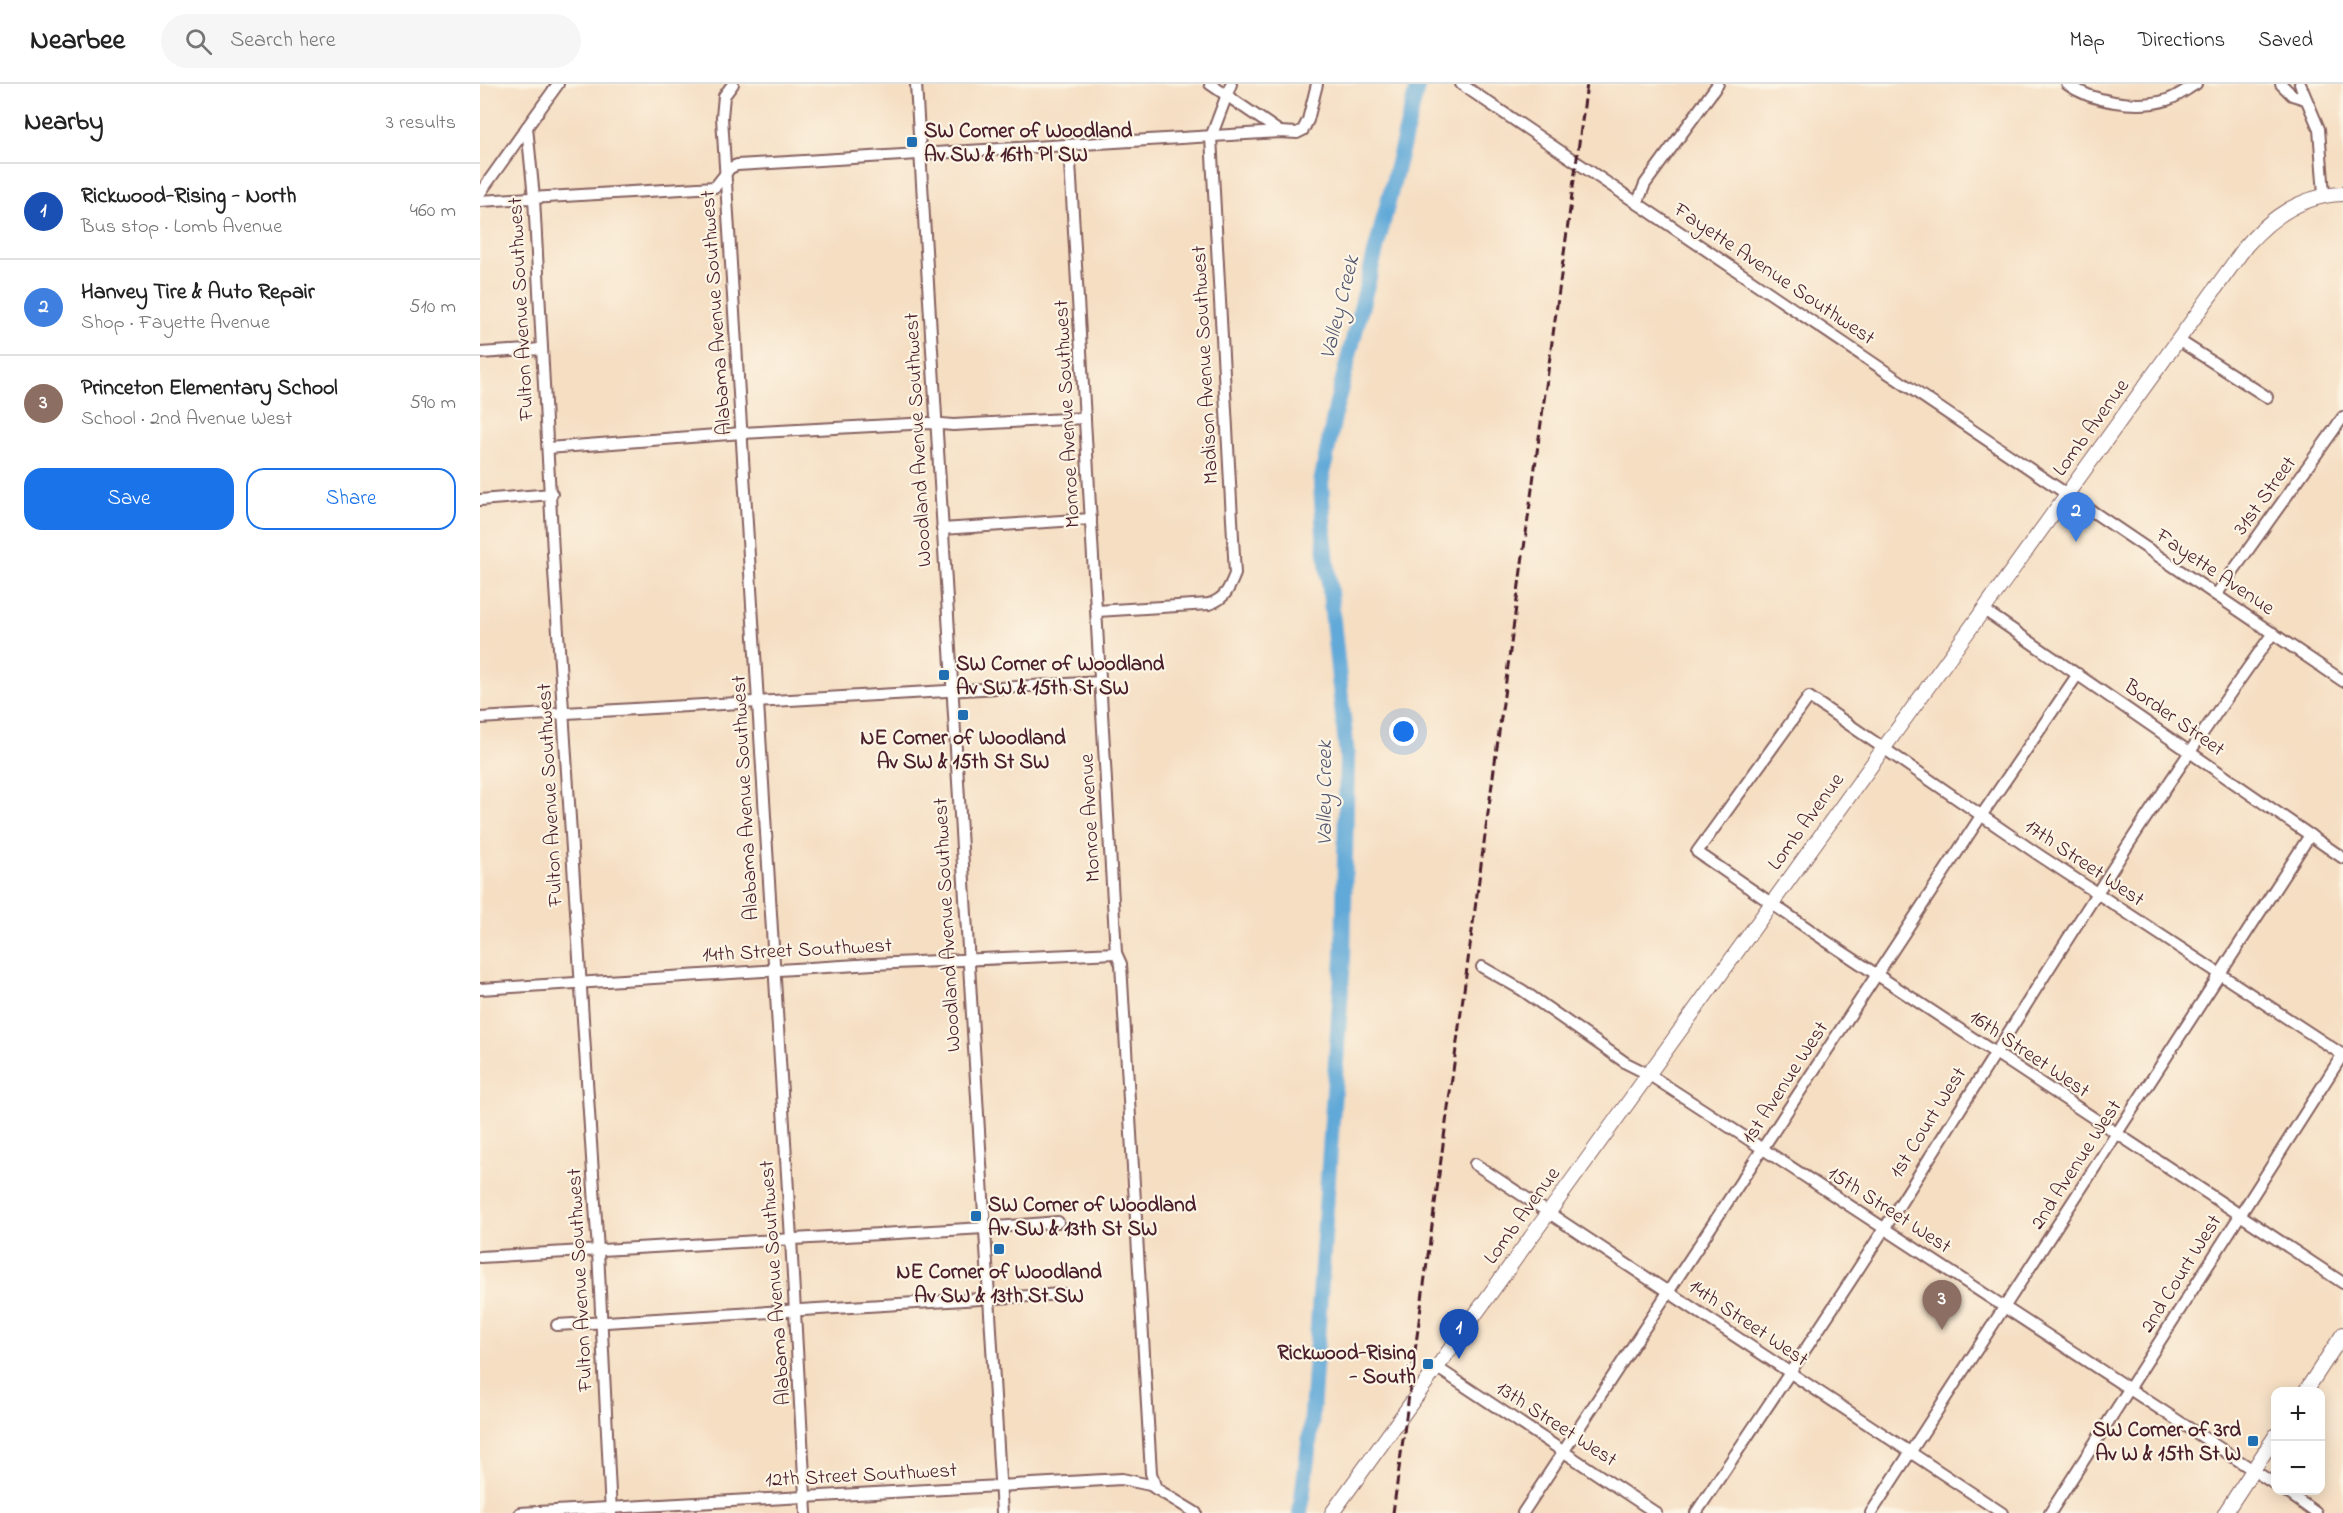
<!DOCTYPE html>
<html lang="en">
<head>
<meta charset="utf-8">
<style>
	body { margin:0; font-family:"Indie Flower",sans-serif; background:#f6f6f6; color:#222 }
	.controls { position:absolute; right:18px; bottom:18px; display:grid; overflow:hidden; border-radius:12px; box-shadow:0 3px 15px #0003 }
	.controls button { width:54px; height:54px; display:grid; place-items:center; padding:0; border:0; border-bottom:2px solid #e0e0e0; background:#fff; color:#222; font:30px sans-serif }
	.you { position:absolute; left:924px; top:648px; width:21px; height:21px; margin:-15px; border:4px solid #fff; border-radius:50%; background:#1a73e8; box-shadow:0 0 0 9px #1a73e833 }
	.badge { display:grid; place-items:center; width:39px; height:39px; border-radius:50%; background:#1a73e8; color:#fff; font-size:20px; font-weight:700 }
	.pin { position:absolute; translate:-50% -50px; filter:drop-shadow(0 2px 3px #0008) }
	.pin::after { content:''; position:absolute; top:32px; width:21px; height:18px; background:inherit; clip-path:polygon(0 0,100% 0,50% 100%) }
	.list { margin:0; padding:0; list-style:none }
	h2 { display:flex; justify-content:space-between; align-items:center; height:78px; margin:0; padding:0 24px; font-size:26px }
	h2 small { font-size:20px; font-weight:400; color:#767676 }
	.list li { display:grid; grid-template-columns:39px 1fr auto; gap:18px; align-items:center; box-sizing:border-box; height:96px; padding:0 24px; border-top:2px solid #e0e0e0 }
	.list b { display:block; font-size:22px; white-space:nowrap }
	.list p { margin:0; font-size:20px; white-space:nowrap; color:#767676 }
	.list em { font-size:20px; font-style:normal; color:#767676 }
	.actions { display:flex; gap:12px; padding:18px 24px }
	.actions a { flex:1; padding:14px 0; border:2px solid #1a73e8; border-radius:18px; text-align:center; font-size:21px; color:#1a73e8 }
	.actions .main { background:#1a73e8; color:#fff }
	.icon { flex:none; width:33px; height:33px; fill:none; stroke:currentColor; stroke-width:2; stroke-linecap:round; stroke-linejoin:round }
	.map { position:relative; flex:none; width:1863px; height:1429px; overflow:hidden }
	header { display:flex; align-items:center; gap:36px; box-sizing:border-box; height:84px; padding:0 30px; background:#fff; border-bottom:2px solid #e0e0e0 }
	header strong { font-size:28px }
	nav { display:flex; gap:33px; margin-inline-start:auto; font-size:21px }
	.search { width:420px; height:54px; background:#f6f6f6; display:flex; align-items:center; gap:15px; box-sizing:border-box; padding:0 21px; border-radius:33px; color:#767676; font-size:22px }
	main { display:flex }
	aside { flex:1; background:#fff }
	.map>svg:first-child { display:block }
</style>
</head>
<body>
<header>
<strong>Nearbee</strong>
<div class="search"><svg class="icon" aria-label="search" viewBox="0 0 24 24"><circle cx="10" cy="10" r="6"/><path d="M15 15l6 6"/></svg>Search here</div>
<nav><a>Map</a><a>Directions</a><a>Saved</a></nav>
</header>
<main>
<aside>
<h2>Nearby<small>3 results</small></h2>
<ul class="list">
<li><span class="badge" style="background:#1a4fb4">1</span><div><b>Rickwood-Rising - North</b><p>Bus stop · Lomb Avenue</p></div><em>460 m</em></li>
<li><span class="badge" style="background:#3f7fe0">2</span><div><b>Hanvey Tire &amp; Auto Repair</b><p>Shop · Fayette Avenue</p></div><em>510 m</em></li>
<li><span class="badge" style="background:#8d6e63">3</span><div><b>Princeton Elementary School</b><p>School · 2nd Avenue West</p></div><em>590 m</em></li>
</ul>
<div class="actions"><a class="main">Save</a><a>Share</a></div>
</aside>
<div class="map">
<svg width="1863" height="1429" viewBox="0 0 1863 1429">
	<rect width="100%" height="100%" fill="#fcf5e5"/>
	<filter id="ink" filterUnits="userSpaceOnUse"><feTurbulence type="fractalNoise" baseFrequency=".0167" numOctaves="2"/><feDisplacementMap in="SourceGraphic" scale="12" xChannelSelector="R" yChannelSelector="G"/><feConvolveMatrix kernelMatrix="1 2 1 2 8 2 1 2 1" color-interpolation-filters="sRGB"/></filter>
	<filter id="wash" filterUnits="userSpaceOnUse"><feTurbulence type="fractalNoise" baseFrequency=".008" numOctaves="4" result="noise"/><feDisplacementMap in="SourceGraphic" scale="24" xChannelSelector="R" yChannelSelector="G"/><feGaussianBlur stdDeviation="1.35" result="paint"/><feColorMatrix in="noise" values="0 0 0 0 0 0 0 0 0 0 0 0 0 0 0 0 0 1.4 0 .05"/><feComposite in="paint" operator="in"/></filter>
	<g filter="url(#wash)">
		<rect width="100%" height="100%" fill="#f5dec2"/>
		<g fill="none" stroke-linecap="round" stroke-linejoin="round">
			<path stroke="#61a9d8" stroke-width="16" d="M820 1429 831 1344 863 875 867 672 844 450 841 399 856 323 938 0"/>
		</g>
	</g>
	<g filter="url(#ink)">
		<g fill="none" stroke-linecap="round" stroke-linejoin="round">
			<g stroke="#866260" stroke-width="14">
				<g id="minor">
					<path d="M78 0 47 43 54 114 74 487 118 1167 131 1429"/>
					<path d="M253 0 244 12 242 33 311 1155 326 1429"/>
					<path d="M436 0 522 1429"/>
					<path d="M730 0 800 48"/>
					<path d="M981 0 1863 597"/>
					<path d="M1587 0C1612 18 1657 25 1687 16 1697 13 1707 5 1716 0"/>
					<path d="M1801 0 1812 11 1825 15"/>
					<path d="M1820 0 1839 45 1844 110"/>
					<path d="M589 61 636 869 641 880 671 1389 676 1405"/>
					<path d="M0 109 47 43"/>
					<path d="M0 117 235 103 250 84 257 81 800 48 817 49 823 46 828 36 837 0"/>
					<path d="M1157 120 1165 100 1238 0"/>
					<path d="M1698 256 1787 313"/>
					<path d="M0 269 62 265"/>
					<path d="M68 364 262 349 449 339 473 341 605 334"/>
					<path d="M0 416 72 410"/>
					<path d="M462 445 611 435"/>
					<path d="M1736 511 1863 333"/>
					<path d="M1504 526 1863 774"/>
					<path d="M617 527 729 520C745 515 749 505 755 490L731 53 751 0"/>
					<path d="M0 634 621 598"/>
					<path d="M1002 883 1042 906 1146 979 1168 990 1222 1025 1796 1401"/>
					<path d="M0 905 393 880 636 869"/>
					<path d="M1863 971 1559 771 1329 613 1217 768 1346 857 1863 1199"/>
					<path d="M995 1080 1522 1429"/>
					<path d="M0 1173 504 1144 578 1138"/>
					<path d="M77 1241 583 1210"/>
					<path d="M956 1283 1176 1429"/>
					<path d="M1804 1406 1836 1429"/>
					<path d="M40 1429 642 1395 670 1401 716 1429"/>
					<path d="M1043 1429 1501 732 1598 590"/>
					<path d="M1216 1429C1277 1338 1338 1248 1397 1156 1528 953 1651 745 1793 549"/>
					<path d="M1391 1429 1830 751"/>
					<path d="M1570 1429 1863 970"/>
				</g>
			</g>
			<g stroke="#866260" stroke-width="16">
				<g id="major">
					<path d="M1825 1308 1863 1250"/>
					<path d="M852 1429 1766 162C1792 132 1823 111 1863 110"/>
					<path d="M1745 1429 1796 1351"/>
				</g>
			</g>
			<use href="#minor" stroke="#fff" stroke-width="10"/>
			<use href="#major" stroke="#fff" stroke-width="14"/>
			<path stroke="#4a1f2b" stroke-width="3" stroke-dasharray="9 4.5" stroke-linecap="butt" d="M913 1429 1107 0"/>
		</g>
	</g>
	<g fill="#1f6fb2" stroke="#fcf5e5" stroke-width="2">
		<rect x="426" y="52" width="12" height="12" rx="3"/>
		<rect x="458" y="585" width="12" height="12" rx="3"/>
		<rect x="477" y="625" width="12" height="12" rx="3"/>
		<rect x="490" y="1126" width="12" height="12" rx="3"/>
		<rect x="513" y="1159" width="12" height="12" rx="3"/>
		<rect x="942" y="1274" width="12" height="12" rx="3"/>
		<rect x="1767" y="1351" width="12" height="12" rx="3"/>
	</g>
	<g text-anchor="middle" stroke-width="4.5" stroke-linejoin="round" paint-order="stroke">
		<g font-size="21" font-weight="bold" fill="#4a1f2b" stroke="#fcf5e5" text-anchor="start">
			<text x="444" y="53">SW Corner of Woodland<tspan x="444" dy="24">Av SW &amp; 16th Pl SW</tspan></text>
			<text x="476" y="586">SW Corner of Woodland<tspan x="476" dy="24">Av SW &amp; 15th St SW</tspan></text>
			<text x="483" y="660" text-anchor="middle">NE Corner of Woodland<tspan x="483" dy="24">Av SW &amp; 15th St SW</tspan></text>
			<text x="508" y="1127">SW Corner of Woodland<tspan x="508" dy="24">Av SW &amp; 13th St SW</tspan></text>
			<text x="519" y="1194" text-anchor="middle">NE Corner of Woodland<tspan x="519" dy="24">Av SW &amp; 13th St SW</tspan></text>
			<text x="936" y="1275" text-anchor="end">Rickwood-Rising<tspan x="936" dy="24">- South</tspan></text>
			<text x="1761" y="1352" text-anchor="end">SW Corner of 3rd<tspan x="1761" dy="24">Av W &amp; 15th St W</tspan></text>
		</g>
		<g font-size="21" fill="#4a1f2b" stroke="#fcf5e5">
			<text transform="translate(1295 189) rotate(34)" y="7">Fayette Avenue Southwest</text>
			<text transform="translate(40 225) rotate(-93)" y="7">Fulton Avenue Southwest</text>
			<text transform="translate(235 229) rotate(-94)" y="7">Alabama Avenue Southwest</text>
			<text transform="translate(724 281) rotate(-93)" y="7">Madison Avenue Southwest</text>
			<text transform="translate(586 330) rotate(-93)" y="7">Monroe Avenue Southwest</text>
			<text transform="translate(1610 343) rotate(-54)" y="7">Lomb Avenue</text>
			<text transform="translate(437 356) rotate(-93)" y="7">Woodland Avenue Southwest</text>
			<text transform="translate(1784 411) rotate(-54)" y="7">31st Street</text>
			<text transform="translate(1736 487) rotate(34)" y="7">Fayette Avenue</text>
			<text transform="translate(1695 633) rotate(35)" y="7">Border Street</text>
			<text transform="translate(69 711) rotate(-93)" y="7">Fulton Avenue Southwest</text>
			<text transform="translate(264 714) rotate(-93)" y="7">Alabama Avenue Southwest</text>
			<text transform="translate(609 734) rotate(-93)" y="7">Monroe Avenue</text>
			<text transform="translate(1325 737) rotate(-54)" y="7">Lomb Avenue</text>
			<text transform="translate(1605 778) rotate(34)" y="7">17th Street West</text>
			<text transform="translate(466 841) rotate(-93)" y="7">Woodland Avenue Southwest</text>
			<text transform="translate(317 865) rotate(-3)" y="7">14th Street Southwest</text>
			<text transform="translate(1550 969) rotate(34)" y="7">16th Street West</text>
			<text transform="translate(1304 998) rotate(-57)" y="7">1st Avenue West</text>
			<text transform="translate(1447 1038) rotate(-58)" y="7">1st Court West</text>
			<text transform="translate(1595 1080) rotate(-57)" y="7">2nd Avenue West</text>
			<text transform="translate(1410 1125) rotate(33)" y="7">15th Street West</text>
			<text transform="translate(1041 1131) rotate(-54)" y="7">Lomb Avenue</text>
			<text transform="translate(1700 1189) rotate(-58)" y="7">2nd Court West</text>
			<text transform="translate(99 1196) rotate(-93)" y="7">Fulton Avenue Southwest</text>
			<text transform="translate(294 1199) rotate(-94)" y="7">Alabama Avenue Southwest</text>
			<text transform="translate(1269 1238) rotate(34)" y="7">14th Street West</text>
			<text transform="translate(1077 1339) rotate(33)" y="7">13th Street West</text>
			<text transform="translate(381 1390) rotate(-3)" y="7">12th Street Southwest</text>
		</g>
		<g font-size="22" font-style="italic" fill="#535670" stroke="#fcf5e5">
			<text transform="translate(858 223) rotate(-76)" y="8">Valley Creek</text>
			<text transform="translate(843 709) rotate(-90)" y="8">Valley Creek</text>
		</g>
	</g>
</svg>
<div class="controls">
<button>+</button>
<button>−</button>
</div>
<div class="you"></div>
<div class="pin badge" style="left:979px;top:1275px;background:#1a4fb4">1</div>
<div class="pin badge" style="left:1596px;top:458px;background:#3f7fe0">2</div>
<div class="pin badge" style="left:1462px;top:1246px;background:#8d6e63">3</div>
</div>
</main>
</body>
</html>
